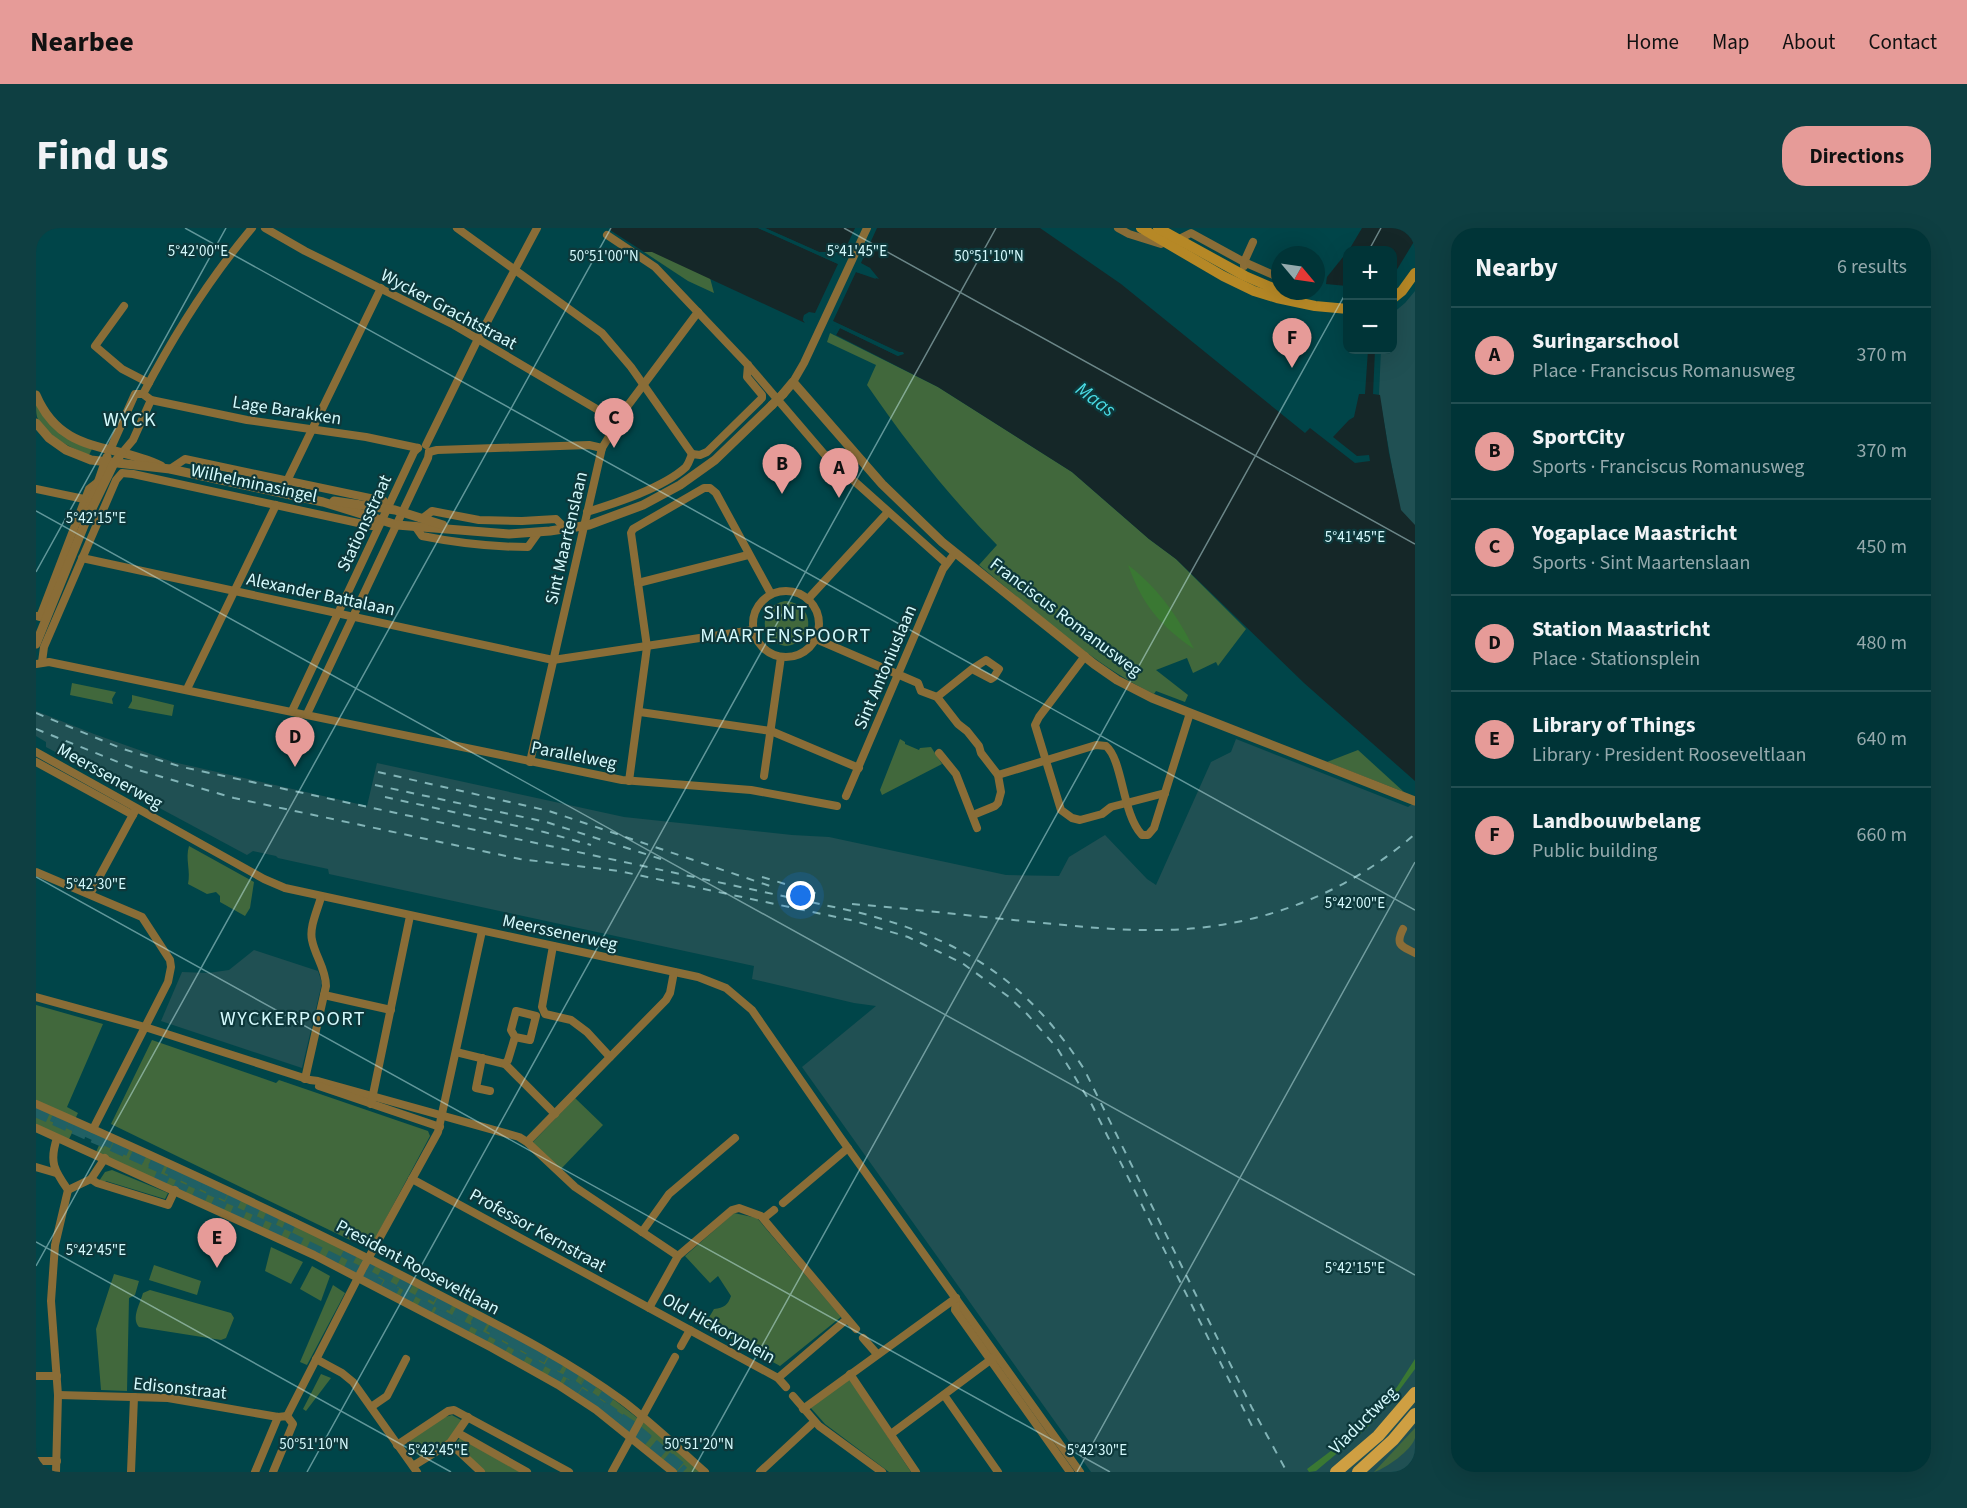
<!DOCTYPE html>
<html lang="en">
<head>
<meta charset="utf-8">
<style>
	body { margin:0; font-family:"Source Sans 3",sans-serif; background:#0e3f42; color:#f1f3f6 }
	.controls { position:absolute; right:18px; top:18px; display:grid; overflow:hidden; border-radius:12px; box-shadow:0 6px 24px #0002 }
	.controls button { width:54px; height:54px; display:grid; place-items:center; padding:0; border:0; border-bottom:2px solid #224f52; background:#003437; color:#f1f3f6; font:30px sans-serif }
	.compass { position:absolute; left:1235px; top:18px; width:54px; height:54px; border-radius:50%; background:#003437; box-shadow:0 6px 24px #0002; rotate:119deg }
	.you { position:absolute; left:765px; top:668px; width:21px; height:21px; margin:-15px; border:4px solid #fff; border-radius:50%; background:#1a73e8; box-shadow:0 0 0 9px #1a73e833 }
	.badge { display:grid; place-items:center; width:39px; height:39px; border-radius:50%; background:#e69b98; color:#111; font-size:20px; font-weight:700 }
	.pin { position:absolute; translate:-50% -50px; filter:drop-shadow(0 2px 3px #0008) }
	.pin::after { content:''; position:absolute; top:32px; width:21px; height:18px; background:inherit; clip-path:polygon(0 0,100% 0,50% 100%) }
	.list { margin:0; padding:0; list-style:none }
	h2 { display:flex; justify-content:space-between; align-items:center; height:78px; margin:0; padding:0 24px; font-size:26px }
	h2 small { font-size:20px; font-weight:400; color:#95aaad }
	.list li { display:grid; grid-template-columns:39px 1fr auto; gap:18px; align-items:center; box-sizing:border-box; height:96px; padding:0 24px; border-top:2px solid #224f52 }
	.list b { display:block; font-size:22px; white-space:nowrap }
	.list p { margin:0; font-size:20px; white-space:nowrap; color:#95aaad }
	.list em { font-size:20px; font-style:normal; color:#95aaad }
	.map { position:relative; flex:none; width:1379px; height:1244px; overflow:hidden; border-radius:24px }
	header { display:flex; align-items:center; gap:36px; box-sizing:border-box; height:84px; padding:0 30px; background:#e69b98; color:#111 }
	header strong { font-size:28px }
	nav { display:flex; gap:33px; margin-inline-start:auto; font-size:21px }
	.intro { display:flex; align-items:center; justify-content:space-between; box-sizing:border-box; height:144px; padding:0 36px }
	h1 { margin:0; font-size:42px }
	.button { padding:15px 27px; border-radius:24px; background:#e69b98; color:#111; font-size:21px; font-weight:700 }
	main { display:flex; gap:36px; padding:0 36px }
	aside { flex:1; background:#003437; border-radius:24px; box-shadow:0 6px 24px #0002 }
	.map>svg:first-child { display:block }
</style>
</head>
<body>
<header>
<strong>Nearbee</strong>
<nav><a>Home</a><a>Map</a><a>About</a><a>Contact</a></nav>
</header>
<div class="intro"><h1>Find us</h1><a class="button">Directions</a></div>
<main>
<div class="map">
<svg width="1379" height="1244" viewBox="0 0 1379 1244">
	<rect width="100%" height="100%" fill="#004549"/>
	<g fill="#205053">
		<path d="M1379 63V299L1364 284 1343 166 1345 122H1356L1357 85 1369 75Z"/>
		<path d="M0 483 58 506 137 534 331 578 341 535 588 589 756 607 793 609 970 647 1023 648 1033 629 1069 607 1111 651 1120 657 1175 534 1195 524 1200 511 1372 579 1379 574V1244H1055L766 839 840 778 818 775 716 751 718 738 293 646 292 641 242 630 240 628 217 623 211 627 10 519V514L0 508Z"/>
		<path d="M218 722 282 743 286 755 266 840 125 793 146 744 172 745 193 742Z"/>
	</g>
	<g fill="#41683c">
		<path d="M616 23 674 50 678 65 652 53 608 24Z"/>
		<path d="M794 105 902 159 1036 244 1113 311 1140 331 1210 401 1182 438 1180 434 1157 445 1151 430 1120 442 1152 467 1149 474 1120 463 1118 466C1053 434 998 382 943 337L961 317C912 267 870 214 831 157L840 137 791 114Z"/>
		<path d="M0 174 4 182 56 221 53 227C36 220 9 208 1 189 0 185 0 179 0 174Z"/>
		<path d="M749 373C780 375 780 416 749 418 722 413 722 378 749 373Z"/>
		<path d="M36 455 80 464 76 471 77 476 34 467Z"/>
		<path d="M96 467 138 477 136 488 92 480 96 473Z"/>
		<path d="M864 511 869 514V516L883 522 884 520 895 519 906 536 846 567 844 562Z"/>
		<path d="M1322 522 1368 564 1291 534Z"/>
		<path d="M153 618 218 654 214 680 209 688 184 674V668L180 664 171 666 152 656C155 643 149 631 153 618Z"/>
		<path d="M0 777 67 796 31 879 42 885 39 891 0 873Z"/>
		<path d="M116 812 240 855 243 852 392 903 394 908 339 1011 329 1006 314 1012 75 896Z"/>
		<path d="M539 870 567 897 524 942 496 915Z"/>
		<path d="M0 878 246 990 455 1097 534 1141 572 1167 636 1217 666 1244H640L579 1194 422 1099 60 924 65 913 38 901 32 913 0 898Z"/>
		<path d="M76 942 132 965 129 971 70 953 68 955 63 953 69 944Z"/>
		<path d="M698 985 721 990 805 1089 744 1138 669 1096 678 1081C688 1080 692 1077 695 1068L682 1048 674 1055 649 1028Z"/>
		<path d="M235 1019 267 1034 255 1056 229 1043Z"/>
		<path d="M118 1037 165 1053 161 1067 113 1052Z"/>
		<path d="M276 1038 294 1048 285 1073 264 1061Z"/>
		<path d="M78 1046 103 1053 99 1067 93 1070 91 1163 65 1162 60 1101Z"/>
		<path d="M297 1057 309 1065 271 1137 264 1134Z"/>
		<path d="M114 1062 195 1085 198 1090 190 1110 185 1112 103 1099C95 1090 104 1076 107 1065Z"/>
		<path d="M285 1146 295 1150 270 1183 267 1181Z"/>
		<path d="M813 1150 875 1244H853L789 1196 774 1179Z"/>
		<path d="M416 1187 427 1193 411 1214 384 1229 373 1212 406 1190Z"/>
		<path d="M1379 1200C1379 1203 1379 1207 1379 1210 1376 1222 1349 1241 1338 1244Z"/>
		<path d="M424 1210 484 1244H448L418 1216Z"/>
	</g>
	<g fill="#3a7833">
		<path d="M1092 337C1122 360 1141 387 1158 421 1124 398 1106 376 1092 337Z"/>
		<path d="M1379 1131V1141L1356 1172 1330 1201 1280 1243 1273 1244 1271 1241 1329 1197 1361 1159Z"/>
	</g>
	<g fill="#152728">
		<path d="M574 0H722L820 44 840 51 834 40 800 24H783L729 0H1004L1085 56 1269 205 1274 200 1319 235 1334 233 1333 227 1321 228 1297 209 1313 192 1318 189 1323 166H1329L1332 122H1339L1337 166 1344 167 1353 225 1365 282 1379 297V553L1268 455 1140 331 1113 311 1036 244 902 159 800 107 804 100 862 128 867 124H863L779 85 768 87 767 92 769 95 616 24H608L574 2Z"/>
		<path d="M1326 0H1379V12L1357 48 1356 22H1313Z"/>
		<path d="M1311 24V58L1290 56 1291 49Z"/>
	</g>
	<path fill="#004549" d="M722 0H729L783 24H800L807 26 819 0H841L825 35 834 40 843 51 820 44 797 93 862 124H867L868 126 862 128 804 100 800 107 797 106 801 99 778 88H771L772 95H769L767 92 768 87 773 84 779 85 802 36Z"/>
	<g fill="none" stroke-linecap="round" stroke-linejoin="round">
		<g stroke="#206064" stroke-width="12" stroke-dasharray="12 6" stroke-linecap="butt">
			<path d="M0 880 196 969"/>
			<path d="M334 1052 428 1101"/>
			<path d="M390 1063 548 1150"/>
			<path d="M512 1147C560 1174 607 1206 647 1244"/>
		</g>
		<g stroke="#206064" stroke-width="14" stroke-dasharray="14 7" stroke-linecap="butt">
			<path d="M0 882 259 998"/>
			<path d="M118 950 241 1005 327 1047 536 1159 596 1200 648 1244"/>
			<path d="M308 1022 549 1152 578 1171"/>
		</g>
		<g stroke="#8a6d37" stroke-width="8">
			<path d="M229 0 269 23 418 97 581 193"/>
			<path d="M421 0 566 105 595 139 656 226"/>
			<path d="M1082 0 1093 6 1125 16"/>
			<path d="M571 7 619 39 712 137 789 227 910 335"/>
			<path d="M1143 11 1155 5 1208 34 1244 50"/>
			<path d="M1208 38V34L1217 14"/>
			<path d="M88 78 59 118 86 141 113 155"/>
			<path d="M757 154 768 135 831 0"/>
			<path d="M107 166 115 172 211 192 330 209 382 220"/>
			<path d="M107 166C138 107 173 51 216 0"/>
			<path d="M390 217 442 111 501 0"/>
			<path d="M74 222 99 166H107"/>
			<path d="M393 224 401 222 553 217 566 220"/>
			<path d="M86 225 97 212 115 172"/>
			<path d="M656 226 664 227 671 224 726 170V167L711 149 712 137"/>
			<path d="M134 241 149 231 348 273 351 280"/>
			<path d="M251 253 345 60"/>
			<path d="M0 261 48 271"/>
			<path d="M551 284C580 275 627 260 650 239 653 235 654 231 656 226"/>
			<path d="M387 290 396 283 443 292 486 293 520 291 530 301"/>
			<path d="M379 298 386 308C421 315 456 319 492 319L502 305"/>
			<path d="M46 330 517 432 717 402"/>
			<path d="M602 355 712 327"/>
			<circle cx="750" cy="396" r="33"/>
			<path d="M772 371 852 284"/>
			<path d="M0 388 4 389 53 261 62 254"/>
			<path d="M780 411 882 455 885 463 901 469 922 496 931 503 943 518 945 525 962 547 965 564 962 575 959 578 937 587"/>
			<path d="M1049 428 1003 489 999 497 1025 582 1036 590 1044 592 1066 586 1075 579 1129 565"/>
			<path d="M6 434 8 419 80 252 86 245 97 246 336 298 345 293"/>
			<path d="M0 436 13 434 586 552 715 562 801 578"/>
			<path d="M151 461 240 277"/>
			<path d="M901 469 936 441 955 451 958 449 963 441 950 432 936 441"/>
			<path d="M256 483 378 224 382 220"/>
			<path d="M604 484 735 503 823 540"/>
			<path d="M271 486 392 230 393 224"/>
			<path d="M0 524 228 651 249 660 662 749 690 760 716 782 804 909 1044 1244"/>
			<path d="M903 525 920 546 941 600"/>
			<path d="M0 534 97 587"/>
			<path d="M494 534 566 220 593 176 662 84"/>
			<path d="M962 547 1060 517 1070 518C1087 532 1086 586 1106 607H1112L1118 600 1154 485"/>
			<path d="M728 548 745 429"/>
			<path d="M593 553 611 419 595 305 597 301 668 260H674L680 265 735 366"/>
			<path d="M810 568 907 341 919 325"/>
			<path d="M0 644 106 689 134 732 135 739 132 754 57 901"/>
			<path d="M54 666 99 583"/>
			<path d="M1367 701C1359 717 1365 718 1379 725"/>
			<path d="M517 718 506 779 509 786 535 792 551 804 574 829"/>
			<path d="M288 767 355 782"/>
			<path d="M0 769 109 799 274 852 282 853 483 909 491 914 539 959 642 1028"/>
			<path d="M420 824 469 836"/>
			<path d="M446 830 440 860 454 863"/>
			<path d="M469 836 472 832 479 809 475 802 480 783 500 788 494 812 479 809"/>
			<path d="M469 836 519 886"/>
			<path d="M269 851 290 758C290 741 279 728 276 712 273 699 282 681 285 669"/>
			<path d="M283 858 404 899"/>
			<path d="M0 876C134 935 268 996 398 1064 462 1097 529 1130 587 1173 616 1195 642 1220 669 1244"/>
			<path d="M335 876 374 688"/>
			<path d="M0 900 278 1027 456 1120 522 1157 560 1182 637 1244"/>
			<path d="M491 914 630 772 634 765 638 744"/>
			<path d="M0 939 20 945"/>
			<path d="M55 951 61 955 132 977 139 962"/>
			<path d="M376 951 742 1150 750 1159"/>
			<path d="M32 962 55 951 69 930"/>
			<path d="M747 975 812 920"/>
			<path d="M728 990 738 982"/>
			<path d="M606 1004 633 966 699 910"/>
			<path d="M920 1070 919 1082 1034 1244"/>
			<path d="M613 1080 642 1028 696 982 703 980 725 988 820 1101"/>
			<path d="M827 1110 841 1126"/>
			<path d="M645 1118 654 1102"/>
			<path d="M280 1131 306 1145 317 1154 381 1244"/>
			<path d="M814 1146 880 1244"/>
			<path d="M0 1148H21"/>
			<path d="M742 1150 811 1091"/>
			<path d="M22 1167 132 1170 242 1189 251 1188 257 1196 237 1244"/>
			<path d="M908 1167 962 1244"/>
			<path d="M757 1168 783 1198 846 1244"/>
			<path d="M335 1179 351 1168 370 1131"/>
			<path d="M767 1181 920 1070"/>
			<path d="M251 1188 327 1040 402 904 446 703"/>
			<path d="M422 1205 491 1244"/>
			<path d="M855 1206 957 1130"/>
			<path d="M414 1215 445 1244"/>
			<path d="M361 1217 412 1183 418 1182 533 1244"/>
			<path d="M0 1233H21"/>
			<path d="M377 1238 414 1215 432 1189"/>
			<path d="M20 1244 22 1167 15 1073 19 1017 32 962C18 942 13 934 21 910"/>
			<path d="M95 1244 98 1169"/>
			<path d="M219 1244 242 1189"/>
			<path d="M576 1244 639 1129"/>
			<path d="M724 1244 778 1194"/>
		</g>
		<g stroke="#8a6d37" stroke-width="9">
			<path d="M747 166 757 154 846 256 906 314 1058 436 1081 452 1116 470 1379 573"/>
			<path d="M0 167C26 228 77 214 125 238"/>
			<path d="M0 195 13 210 30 222 55 232 134 241 287 274 361 297 473 306 514 303 553 297 607 277 644 257 679 232 736 177"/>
			<path d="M298 273 359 282 407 297"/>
			<path d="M52 284 71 229"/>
			<path d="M0 416 49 295 78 235 86 225"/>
		</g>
		<g stroke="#b68826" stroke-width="10">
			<path d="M1105 0 1187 48 1218 63 1241 70 1279 78 1312 81"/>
			<path d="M1122 0 1209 48 1244 63"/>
			<path d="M1356 71 1366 63 1379 45"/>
		</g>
		<g stroke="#cf9f42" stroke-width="12">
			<path d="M1300 1244 1342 1208 1379 1165"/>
			<path d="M1322 1244 1357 1212 1379 1186"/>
		</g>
		<g stroke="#82b4b7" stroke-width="2" stroke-dasharray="8 8" stroke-linecap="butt">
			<path d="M0 485 87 521 146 539 821 684C924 711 989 750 1048 841L1216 1180 1251 1244"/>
			<path d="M0 501 102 542 198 570 484 631 583 643 819 693 872 709 926 735 973 769 991 786 1021 820 1056 877 1219 1204"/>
			<path d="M342 544 513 583 734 658"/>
			<path d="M339 557 510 594 625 631"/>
			<path d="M349 569 508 604 555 617"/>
			<path d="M726 649 782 666"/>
			<path d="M816 676C876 681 937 688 997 694 1040 698 1082 703 1125 702 1219 701 1308 668 1379 606"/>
		</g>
		<path stroke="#8a6d37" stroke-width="9" d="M736 177 747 166"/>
	</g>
	<path fill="none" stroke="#d5fafd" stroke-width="1.5" stroke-opacity="0.45" d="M149 0 1379 682M808 0 1379 316M1333 22 1345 0M0 283 1379 1047M0 344 190 0M0 649 1074 1244M0 1014 415 1244M0 1038 575 0M271 1244 960 0M656 1244 1312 61M1041 1244 1379 634"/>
	<g text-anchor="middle" stroke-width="4.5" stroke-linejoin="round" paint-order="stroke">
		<g font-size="18" fill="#d5fafd" stroke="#0d383b">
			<text transform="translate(413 81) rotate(28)" y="6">Wycker Grachtstraat</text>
			<text transform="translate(251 182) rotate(9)" y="6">Lage Barakken</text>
			<text transform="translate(218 255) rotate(12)" y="6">Wilhelminasingel</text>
			<text transform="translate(328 295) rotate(-65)" y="6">Stationsstraat</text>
			<text transform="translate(530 310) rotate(-77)" y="6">Sint Maartenslaan</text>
			<text transform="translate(285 366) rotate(12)" y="6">Alexander Battalaan</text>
			<text transform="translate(1030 389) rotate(37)" y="6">Franciscus Romanusweg</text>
			<text transform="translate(849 439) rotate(-67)" y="6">Sint Antoniuslaan</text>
			<text transform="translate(538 527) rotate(11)" y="6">Parallelweg</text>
			<text transform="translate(74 548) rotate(29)" y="6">Meerssenerweg</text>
			<text transform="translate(524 704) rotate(12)" y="6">Meerssenerweg</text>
			<text transform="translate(502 1002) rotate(29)" y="6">Professor Kernstraat</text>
			<text transform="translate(382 1039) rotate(28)" y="6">President Rooseveltlaan</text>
			<text transform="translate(683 1100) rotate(29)" y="6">Old Hickoryplein</text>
			<text transform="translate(144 1160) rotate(6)" y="6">Edisonstraat</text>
			<text transform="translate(1327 1192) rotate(-45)" y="6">Viaductweg</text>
		</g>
		<g font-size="20" font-style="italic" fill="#4adae3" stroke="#0d383b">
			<text transform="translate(1060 171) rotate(36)" y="7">Maas</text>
		</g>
		<g font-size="20" letter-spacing="1.5" fill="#d5fafd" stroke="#0d383b">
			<text x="94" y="198">WYCK</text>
			<text x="750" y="391">SINT<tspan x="750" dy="23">MAARTENSPOORT</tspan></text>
			<text x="257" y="797">WYCKERPOORT</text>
		</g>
	</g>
	<g font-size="15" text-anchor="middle" fill="#d5fafd" stroke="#0d383b" stroke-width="4.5" stroke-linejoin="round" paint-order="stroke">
		<text x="162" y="28">5°42'00"E</text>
		<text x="821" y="28">5°41'45"E</text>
		<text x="568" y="33">50°51'00"N</text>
		<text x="953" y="33">50°51'10"N</text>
		<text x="60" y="295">5°42'15"E</text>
		<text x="1319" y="314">5°41'45"E</text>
		<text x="60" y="661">5°42'30"E</text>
		<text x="1319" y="680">5°42'00"E</text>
		<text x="60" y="1027">5°42'45"E</text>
		<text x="1319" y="1045">5°42'15"E</text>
		<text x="278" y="1221">50°51'10"N</text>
		<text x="663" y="1221">50°51'20"N</text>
		<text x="402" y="1227">5°42'45"E</text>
		<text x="1061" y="1227">5°42'30"E</text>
	</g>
</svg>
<div class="controls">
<button>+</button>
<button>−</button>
</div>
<svg class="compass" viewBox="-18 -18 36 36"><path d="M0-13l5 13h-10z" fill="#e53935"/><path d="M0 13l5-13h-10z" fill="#95aaad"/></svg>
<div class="you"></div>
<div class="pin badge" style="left:803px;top:270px">A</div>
<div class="pin badge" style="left:746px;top:266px">B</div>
<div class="pin badge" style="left:578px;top:220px">C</div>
<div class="pin badge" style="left:259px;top:539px">D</div>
<div class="pin badge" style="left:181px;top:1040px">E</div>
<div class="pin badge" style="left:1256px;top:140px">F</div>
</div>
<aside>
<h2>Nearby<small>6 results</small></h2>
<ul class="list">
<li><span class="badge">A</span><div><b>Suringarschool</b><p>Place · Franciscus Romanusweg</p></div><em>370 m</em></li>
<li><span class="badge">B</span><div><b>SportCity</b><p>Sports · Franciscus Romanusweg</p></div><em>370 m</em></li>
<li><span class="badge">C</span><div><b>Yogaplace Maastricht</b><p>Sports · Sint Maartenslaan</p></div><em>450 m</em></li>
<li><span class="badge">D</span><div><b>Station Maastricht</b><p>Place · Stationsplein</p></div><em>480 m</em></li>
<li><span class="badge">E</span><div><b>Library of Things</b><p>Library · President Rooseveltlaan</p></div><em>640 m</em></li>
<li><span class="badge">F</span><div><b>Landbouwbelang</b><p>Public building</p></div><em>660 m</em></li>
</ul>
</aside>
</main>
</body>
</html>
